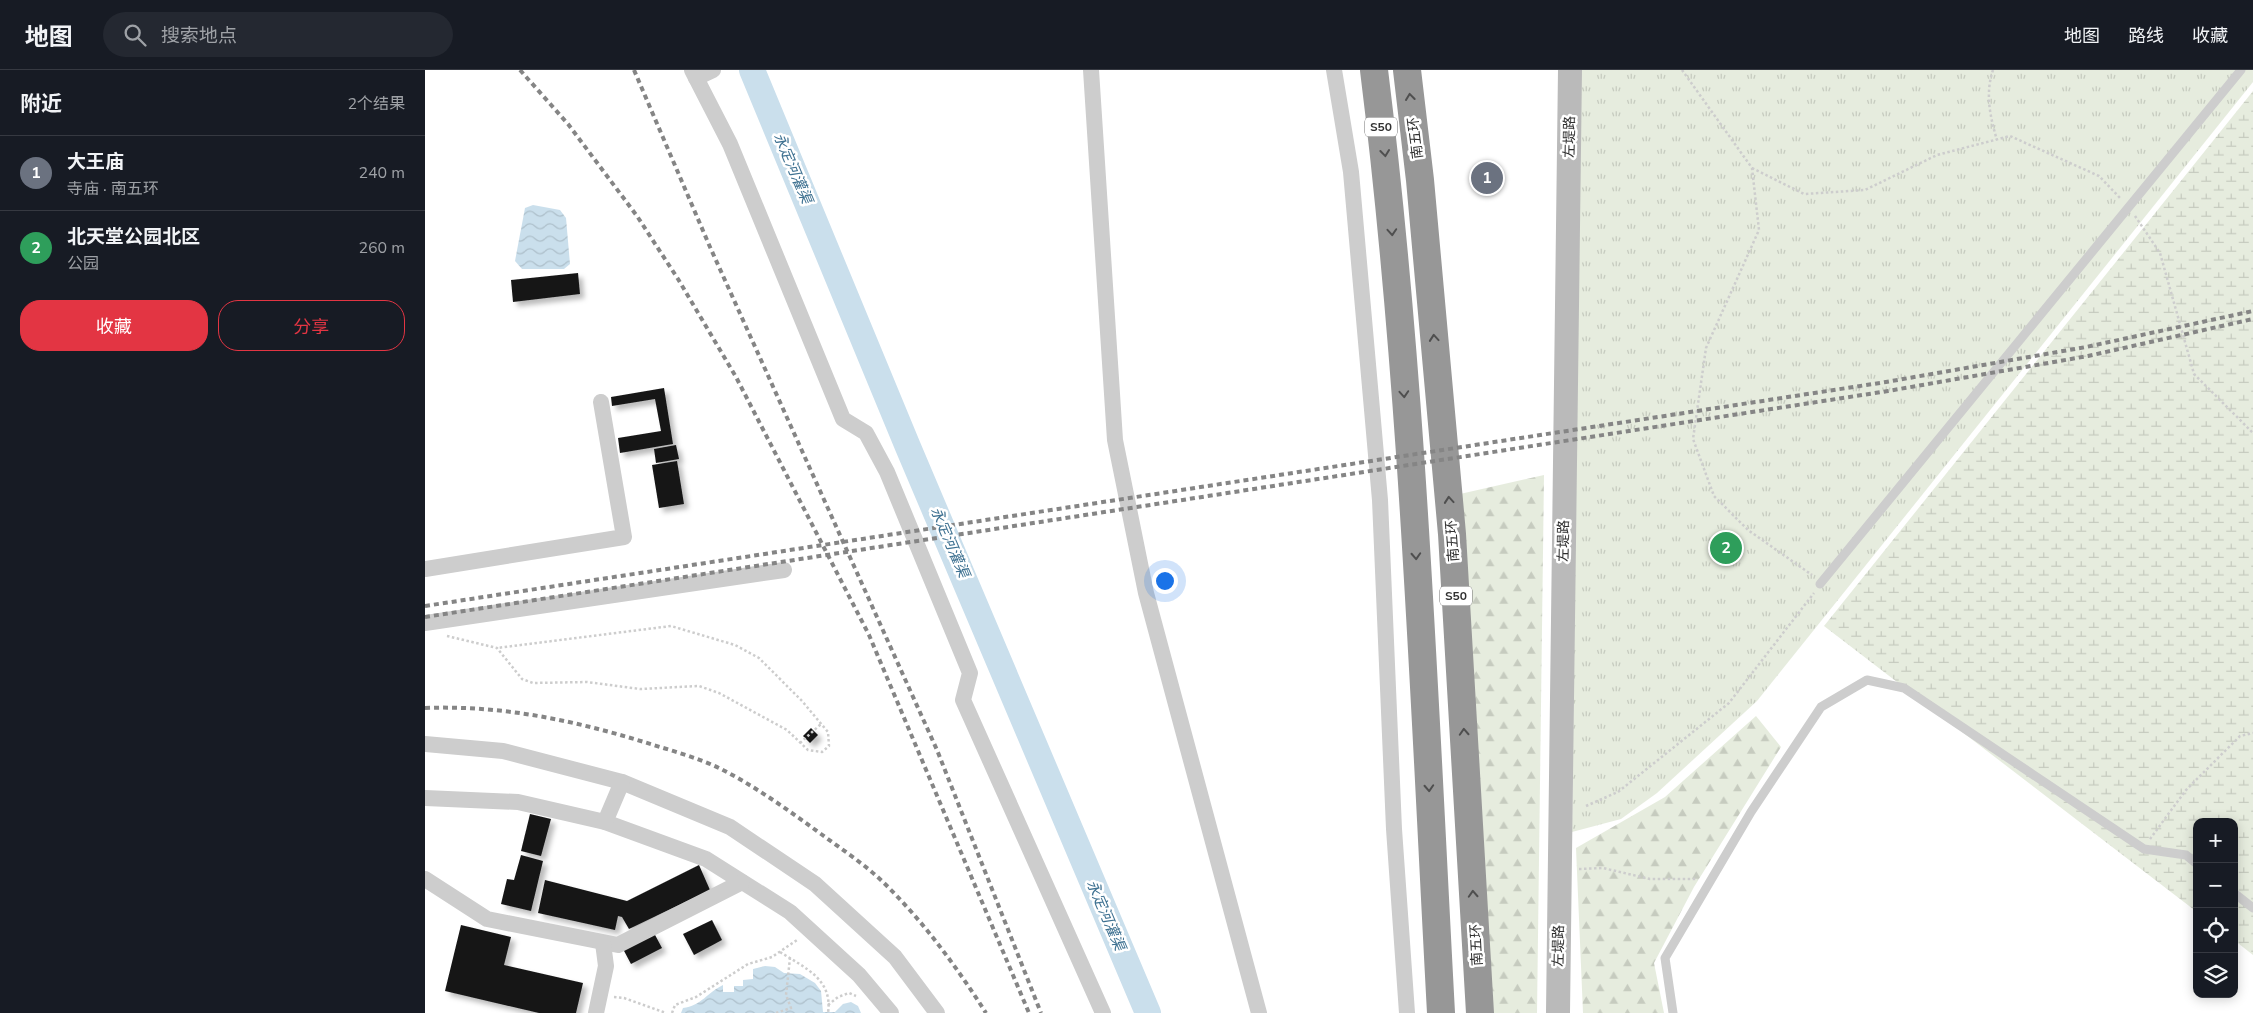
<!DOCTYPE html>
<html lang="zh">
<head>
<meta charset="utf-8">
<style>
	body { margin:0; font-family:"Nunito Sans","Noto Sans SC",sans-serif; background:#242831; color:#f1f3f6 }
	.controls { position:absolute; right:15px; bottom:15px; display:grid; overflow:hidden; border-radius:10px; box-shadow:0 2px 12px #0003 }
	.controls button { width:45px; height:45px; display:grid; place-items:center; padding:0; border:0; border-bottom:1px solid #363941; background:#171b24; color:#f1f3f6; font:25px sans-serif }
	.you { position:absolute; left:739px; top:510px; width:18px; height:18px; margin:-12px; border:4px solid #fff; border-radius:50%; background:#1a73e8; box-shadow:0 0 0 8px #1a73e833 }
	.badge { display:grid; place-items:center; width:32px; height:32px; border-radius:50%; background:#e33543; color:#fff; font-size:16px; font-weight:700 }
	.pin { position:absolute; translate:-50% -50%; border:2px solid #fff; box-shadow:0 1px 5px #0006 }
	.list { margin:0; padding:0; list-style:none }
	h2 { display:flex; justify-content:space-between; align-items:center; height:65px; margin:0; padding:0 20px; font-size:21px }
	h2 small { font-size:16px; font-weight:400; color:#9ea1a6 }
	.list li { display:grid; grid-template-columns:32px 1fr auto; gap:15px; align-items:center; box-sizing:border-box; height:75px; padding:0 20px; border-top:1px solid #363941 }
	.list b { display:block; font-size:19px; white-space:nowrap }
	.list p { margin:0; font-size:16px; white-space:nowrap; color:#9ea1a6 }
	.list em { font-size:16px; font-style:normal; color:#9ea1a6 }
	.actions { display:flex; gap:10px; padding:15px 20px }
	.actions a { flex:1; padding:11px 0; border:1px solid #e33543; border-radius:20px; text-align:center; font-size:18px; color:#e33543 }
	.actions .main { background:#e33543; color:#fff }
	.icon { flex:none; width:28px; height:28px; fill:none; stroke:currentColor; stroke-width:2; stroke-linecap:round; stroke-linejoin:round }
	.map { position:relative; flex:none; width:1828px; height:943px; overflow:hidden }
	header { display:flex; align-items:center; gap:30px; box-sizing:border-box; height:70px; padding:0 25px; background:#171b24; border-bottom:1px solid #363941 }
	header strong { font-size:24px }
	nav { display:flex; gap:28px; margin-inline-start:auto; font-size:18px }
	.search { width:350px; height:45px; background:#242831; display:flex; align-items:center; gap:12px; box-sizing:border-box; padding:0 18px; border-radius:28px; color:#9ea1a6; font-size:19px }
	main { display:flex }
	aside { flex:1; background:#171b24 }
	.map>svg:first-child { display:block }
</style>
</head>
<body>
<header>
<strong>地图</strong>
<div class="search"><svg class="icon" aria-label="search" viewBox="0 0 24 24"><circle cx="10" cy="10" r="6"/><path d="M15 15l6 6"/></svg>搜索地点</div>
<nav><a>地图</a><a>路线</a><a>收藏</a></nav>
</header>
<main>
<aside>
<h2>附近<small>2个结果</small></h2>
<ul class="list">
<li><span class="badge" style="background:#6b7280">1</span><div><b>大王庙</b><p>寺庙 · 南五环</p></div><em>240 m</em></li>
<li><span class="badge" style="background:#2e9e5b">2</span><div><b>北天堂公园北区</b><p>公园</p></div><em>260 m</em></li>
</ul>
<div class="actions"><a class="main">收藏</a><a>分享</a></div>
</aside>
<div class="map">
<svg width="1828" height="943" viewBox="0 0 1828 943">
	<defs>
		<pattern id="forest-firs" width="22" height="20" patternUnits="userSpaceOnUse" patternTransform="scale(1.25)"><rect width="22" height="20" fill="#e6ecde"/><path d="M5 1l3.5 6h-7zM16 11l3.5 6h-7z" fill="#c6cbbf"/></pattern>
		<pattern id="wetland-marsh" width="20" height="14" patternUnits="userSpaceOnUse" patternTransform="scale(1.25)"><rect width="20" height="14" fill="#e6ecde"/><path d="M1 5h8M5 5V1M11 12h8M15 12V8" fill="none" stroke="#c6cbbf"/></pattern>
		<pattern id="park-tufts" width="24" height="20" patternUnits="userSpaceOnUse" patternTransform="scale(1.25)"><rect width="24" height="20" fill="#e6ecde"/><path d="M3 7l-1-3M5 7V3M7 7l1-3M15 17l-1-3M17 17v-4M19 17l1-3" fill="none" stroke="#c6cbbf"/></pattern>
		<pattern id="water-waves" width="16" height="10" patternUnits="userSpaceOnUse" patternTransform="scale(1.25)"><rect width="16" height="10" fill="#cadfec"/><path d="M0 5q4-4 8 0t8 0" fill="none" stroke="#aec0cb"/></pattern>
		<filter id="shadow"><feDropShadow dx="4.5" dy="4.5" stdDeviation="2.5" flood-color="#0004"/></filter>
	</defs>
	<rect width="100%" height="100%" fill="#fff"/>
	<g fill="url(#forest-firs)">
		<path d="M1119 405 1112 943H1067L1035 424Z"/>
		<path d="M1331 646 1356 677 1269 817 1229 893 1239 943H1158L1151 778 1240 727Z"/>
	</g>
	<path fill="url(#wetland-marsh)" d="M1828 21V885L1809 870V752H1772V842L1399 556Z"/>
	<path fill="url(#park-tufts)" d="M1155 0H1828V12L1332 631 1232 723 1196 749 1147 762Z"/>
	<g fill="url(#water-waves)">
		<path d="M108 135 135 140 141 148 145 194 139 199H97L90 191 100 138Z"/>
		<path d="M340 896 350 897 359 903 375 904 390 913 396 921 398 942H410L418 934 426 932 433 936 436 943H256L258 938C276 936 283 922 298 915V922H309V916H318V910L328 909V899Z"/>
	</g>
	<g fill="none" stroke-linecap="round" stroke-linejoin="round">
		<path stroke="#cadfec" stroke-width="26" d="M327 0 483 377 723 943"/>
	</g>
	<g fill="#171717" filter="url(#shadow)">
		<path d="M153 203 155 224 88 232 86 210Z"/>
		<path d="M239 318 248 374 195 383 193 368 236 361 230 329 187 336 186 327Z"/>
		<path d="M251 375 254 389 231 393 229 379Z"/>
		<path d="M252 391 259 434 234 438 227 395Z"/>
		<path d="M386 658 393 665 385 673 378 666Z"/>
		<path d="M105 744 126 749 116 786 96 781Z"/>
		<path d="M96 785 118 791 106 841 76 834 82 809 89 810Z"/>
		<path d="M274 795 285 820 204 859 197 847 193 846 190 860 113 843 120 810 202 831Z"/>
		<path d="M287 850 297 870 269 885 258 864Z"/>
		<path d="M36 855 86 867 79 895 158 913 151 943H114L20 921Z"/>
		<path d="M229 863 237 878 206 894 198 879Z"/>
	</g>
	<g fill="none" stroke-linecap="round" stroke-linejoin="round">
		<g stroke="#cdcdcd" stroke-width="2.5" stroke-dasharray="2.5 2.5" stroke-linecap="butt">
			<path d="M1257 0 1327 98 1334 160 1281 278 1268 369 1289 426 1323 460 1387 505"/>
			<path d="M1568 0C1560 23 1565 47 1572 70"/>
			<path d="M1327 98 1379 124 1440 120 1512 85 1585 66 1674 106 1696 129"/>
			<path d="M1710 146 1735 183 1769 304 1828 363"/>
			<path d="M22 566 72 578 97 609 108 613 162 612 215 619 274 616 294 623 362 660 383 680 397 682 404 676 403 662 377 631 334 588 310 575 246 556 72 578"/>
			<path d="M375 673 396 654"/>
			<path d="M1161 736 1193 722 1304 633 1389 523"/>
			<path d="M1725 769 1761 720 1815 666 1828 663"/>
			<path d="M1154 799 1178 798 1225 809H1273"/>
			<path d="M355 882C380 898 408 909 403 943"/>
			<path d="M189 927 199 928 241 943"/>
			<path d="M403 935 413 927 424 923 431 926"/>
			<path d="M247 943 250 935 271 927 323 894 347 887 372 870"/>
			<path d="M351 943 366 938 361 925 365 888"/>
		</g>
		<g stroke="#cdcdcd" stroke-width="9">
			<path d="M1395 514 1816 0"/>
			<path d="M1809 823 1828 838"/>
			<path d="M1248 943 1240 888 1326 742 1396 637 1442 610 1479 618 1719 779 1761 785 1772 794"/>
		</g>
		<g stroke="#cdcdcd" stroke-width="16">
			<path d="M267 0 305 74 418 349 441 363 462 402 545 603 538 630 678 943"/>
			<path d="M666 0 690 370 721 523 834 943"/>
			<path d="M909 0 926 102 955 430 969 759 982 943"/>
			<path d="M271 8 288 0"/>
			<path d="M0 499 199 467 176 332"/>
			<path d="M0 553 359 500"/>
			<path d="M0 674 78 681 197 712 305 757 390 814 470 887 512 943"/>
			<path d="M0 728 93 732 180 752 281 789 365 842 434 905 466 943"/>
			<path d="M180 752 197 712"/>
			<path d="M0 809 62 849 193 875 317 812"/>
			<path d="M171 943 181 896 178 873"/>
		</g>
		<path stroke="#bababa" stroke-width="24" d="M1133 943 1145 0"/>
		<g stroke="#979797" stroke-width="28">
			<path d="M949 0C988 313 999 629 1016 943"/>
			<path d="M982 0 995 110 1027 464 1055 943"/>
		</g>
		<g stroke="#858585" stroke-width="4" stroke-dasharray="5 4" stroke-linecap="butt">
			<path d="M95 0 143 54 212 146 253 209 311 307 444 565 604 943"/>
			<path d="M209 0 285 177 512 680 616 943"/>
			<path d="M0 536 1461 312 1661 277 1828 241"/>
			<path d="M0 547 1463 321 1663 286 1828 249"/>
			<path d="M0 638C76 635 147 650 219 672 244 680 271 687 294 698 330 716 363 740 396 764 419 781 444 797 464 818 501 855 533 899 561 943"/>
		</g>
	</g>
	<defs><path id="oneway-chevron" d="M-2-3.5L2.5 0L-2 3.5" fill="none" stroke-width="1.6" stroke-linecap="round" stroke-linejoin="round" transform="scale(1.25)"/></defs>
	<g stroke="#4f4f4f">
		<use href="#oneway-chevron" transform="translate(985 27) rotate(-97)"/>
		<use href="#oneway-chevron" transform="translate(960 83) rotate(83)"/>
		<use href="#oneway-chevron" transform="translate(967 162) rotate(86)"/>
		<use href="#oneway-chevron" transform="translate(1009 268) rotate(-95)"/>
		<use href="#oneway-chevron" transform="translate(979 324) rotate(86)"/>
		<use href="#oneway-chevron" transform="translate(1024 430) rotate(-95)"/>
		<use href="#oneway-chevron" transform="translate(991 486) rotate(87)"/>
		<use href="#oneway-chevron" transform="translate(1039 662) rotate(-93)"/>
		<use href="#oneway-chevron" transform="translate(1004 718) rotate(87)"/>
		<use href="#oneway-chevron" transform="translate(1048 824) rotate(-93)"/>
	</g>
	<g text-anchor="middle" stroke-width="5" stroke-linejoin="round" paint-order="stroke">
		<g fill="#fff" stroke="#6e6e6e" stroke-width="1">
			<rect x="940" y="47.5" width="32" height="19" rx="4"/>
			<rect x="1015" y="516.5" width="32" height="19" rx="4"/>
		</g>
		<g font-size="12" font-weight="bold" fill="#303030">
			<text x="956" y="61">S50</text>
			<text x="1031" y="530">S50</text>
		</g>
		<g font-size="14" fill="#303030" stroke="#fff">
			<text transform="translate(1144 67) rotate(-89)" y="5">左堤路</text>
			<text transform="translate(990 68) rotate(-97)" y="5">南五环</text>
			<text transform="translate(1027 471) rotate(-94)" y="5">南五环</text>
			<text transform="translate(1138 471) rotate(-89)" y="5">左堤路</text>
			<text transform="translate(1051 875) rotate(-93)" y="5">南五环</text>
			<text transform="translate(1133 876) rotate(-89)" y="5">左堤路</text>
		</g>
		<g font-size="15" font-style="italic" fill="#3e7191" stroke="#fff">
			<text transform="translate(368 98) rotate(67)" y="5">永定河灌渠</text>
			<text transform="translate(525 472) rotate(67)" y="5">永定河灌渠</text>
			<text transform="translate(681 845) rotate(67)" y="5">永定河灌渠</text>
		</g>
	</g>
</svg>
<div class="controls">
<button>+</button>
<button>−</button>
<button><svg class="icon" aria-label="locate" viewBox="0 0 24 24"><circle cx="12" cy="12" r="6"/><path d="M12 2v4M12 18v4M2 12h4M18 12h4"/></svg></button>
<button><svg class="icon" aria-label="layers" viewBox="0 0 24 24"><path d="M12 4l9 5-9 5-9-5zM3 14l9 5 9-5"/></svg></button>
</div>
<div class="you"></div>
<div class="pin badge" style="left:1062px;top:108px;background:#6b7280">1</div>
<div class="pin badge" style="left:1301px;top:478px;background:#2e9e5b">2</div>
</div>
</main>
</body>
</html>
